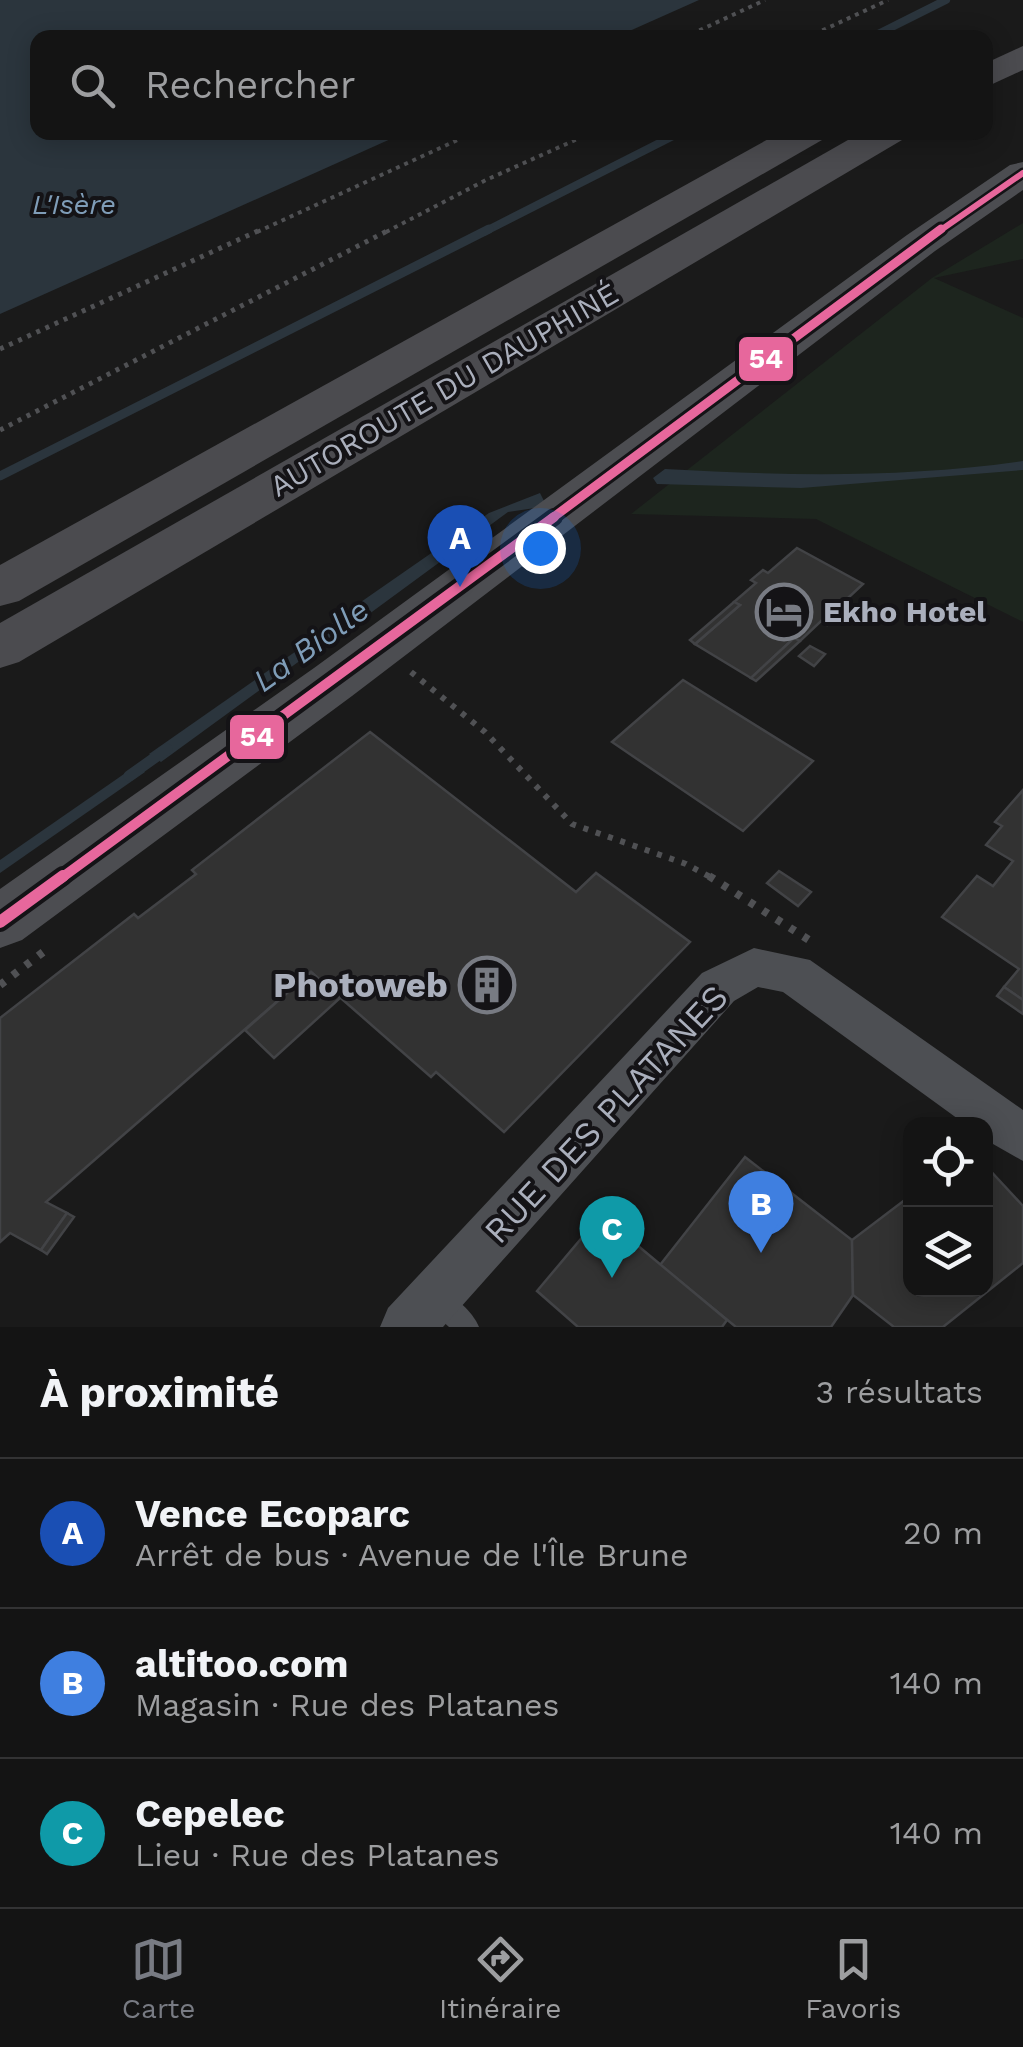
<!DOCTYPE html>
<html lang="fr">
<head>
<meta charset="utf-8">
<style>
	body { margin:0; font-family:"Work Sans",sans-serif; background:#212122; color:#f1f3f6 }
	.controls { position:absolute; right:30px; bottom:30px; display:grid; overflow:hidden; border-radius:20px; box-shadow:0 5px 25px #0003 }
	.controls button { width:90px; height:90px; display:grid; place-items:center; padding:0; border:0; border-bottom:2px solid #333334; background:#141414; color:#f1f3f6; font:50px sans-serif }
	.you { position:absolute; left:540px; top:548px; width:35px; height:35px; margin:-25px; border:8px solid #fff; border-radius:50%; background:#1a73e8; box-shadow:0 0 0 15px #1a73e833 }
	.badge { display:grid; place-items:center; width:65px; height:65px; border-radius:50%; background:#787b83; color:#fff; font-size:32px; font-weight:700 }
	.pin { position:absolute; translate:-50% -82px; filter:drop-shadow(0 2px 5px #0008) }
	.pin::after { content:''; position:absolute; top:52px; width:35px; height:30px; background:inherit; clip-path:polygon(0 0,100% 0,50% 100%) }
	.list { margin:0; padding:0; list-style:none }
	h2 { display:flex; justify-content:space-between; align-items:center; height:130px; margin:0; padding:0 40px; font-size:42px }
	h2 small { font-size:32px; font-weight:400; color:#9d9ea0 }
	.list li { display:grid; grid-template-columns:65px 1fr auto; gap:30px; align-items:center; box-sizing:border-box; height:150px; padding:0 40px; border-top:2px solid #333334 }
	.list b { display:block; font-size:38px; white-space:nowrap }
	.list p { margin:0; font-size:32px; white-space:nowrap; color:#9d9ea0 }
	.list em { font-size:32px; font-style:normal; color:#9d9ea0 }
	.icon { flex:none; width:55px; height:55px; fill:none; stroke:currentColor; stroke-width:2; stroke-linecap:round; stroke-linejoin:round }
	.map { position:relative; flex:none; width:1023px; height:1327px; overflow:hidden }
	.search { position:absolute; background:#141414; box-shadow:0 5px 25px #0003; left:30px; right:30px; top:30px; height:110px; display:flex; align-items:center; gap:25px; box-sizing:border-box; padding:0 35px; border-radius:20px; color:#9d9ea0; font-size:38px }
	.sheet { height:580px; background:#141414 }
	nav { display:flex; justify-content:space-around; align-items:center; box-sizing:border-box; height:140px; border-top:2px solid #333334; background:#141414; font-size:28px; color:#9d9ea0 }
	nav a { display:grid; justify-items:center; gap:5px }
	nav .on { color:#787b83 }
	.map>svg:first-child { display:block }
</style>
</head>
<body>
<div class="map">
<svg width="1023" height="1327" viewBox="0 0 1023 1327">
	<rect width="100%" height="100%" fill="#1a1a1a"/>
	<path fill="#1d251e" d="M1023 223V259L934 278 1023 318V622L816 519 631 514 932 278Z"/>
	<g fill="#2b353d">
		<path d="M0 0H699L616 37 38 38V132L404 133 0 314Z"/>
		<path d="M1023 461V470L801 488 657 484 653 478 665 469C785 476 905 478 1023 461Z"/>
		<path d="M540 493 544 501 535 508 508 512 365 617 355 622 345 613 489 513Z"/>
		<path d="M325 631 332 634 316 649 161 762 149 754Z"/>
		<path d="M137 765 145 772 0 873V860Z"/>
	</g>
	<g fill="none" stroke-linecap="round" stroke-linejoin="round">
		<g stroke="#2b353d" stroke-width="8">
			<path d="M870 38 946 0"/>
			<path d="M484 232 681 132"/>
		</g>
		<path stroke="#2b353d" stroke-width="9" d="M0 476 489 229"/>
		<g stroke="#2b353d" stroke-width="11">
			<path d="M316 642 362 609"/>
			<path d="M129 776 167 749"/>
		</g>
	</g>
	<g fill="#323232" stroke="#424346" stroke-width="2.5">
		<path d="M797 548 863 584 834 611 839 614 827 625 821 621 800 641 794 638 751 678 695 644 740 605 734 602 756 583 751 580 763 570 768 573Z"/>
		<path d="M734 602 740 605 695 644 690 640Z"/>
		<path d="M794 638 800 641 756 681 751 678Z"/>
		<path d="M810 646 825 654 814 666 799 656Z"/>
		<path d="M683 680 813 761 743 831 612 742Z"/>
		<path d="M370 732 576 892 596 873 690 942 504 1132 436 1072 431 1077 311 972 46 1202 67 1213 41 1250 10 1233 0 1242V1018L134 914 138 918 196 874 192 870Z"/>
		<path d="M1023 790V1000L1004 987 1019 969 942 917 977 876 993 886 1013 861 986 845 1002 826 995 822Z"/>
		<path d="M779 871 811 892 798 906 767 883Z"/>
		<path d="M311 972 340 998 274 1058 245 1030Z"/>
		<path d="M1004 987 1023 1000V1014L997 996Z"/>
		<path d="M745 1157 852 1240 853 1295 831 1327H736L660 1265Z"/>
		<path d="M986 1166 1023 1206V1263L943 1327H894L853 1295 852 1240 910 1196V1290H986Z"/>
		<path d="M67 1213 74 1217 47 1254 41 1250Z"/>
		<path d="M601 1215 727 1320 722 1327H578L537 1291Z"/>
	</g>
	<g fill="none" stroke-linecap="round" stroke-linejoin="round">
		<g stroke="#505154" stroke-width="4" stroke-dasharray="4 5" stroke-linecap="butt">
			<path d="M683 38 765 0"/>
			<path d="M806 38 888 0"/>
			<path d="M257 232 475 132"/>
			<path d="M386 232 486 180 593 132"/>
		</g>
		<g stroke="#505154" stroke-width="5" stroke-dasharray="4 6" stroke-linecap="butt">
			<path d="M0 349 262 229"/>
			<path d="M0 430 391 229"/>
		</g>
		<path stroke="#505154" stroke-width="6" stroke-dasharray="5 8" stroke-linecap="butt" d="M411 672 485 732 572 824 686 864 714 879"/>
		<g stroke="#505154" stroke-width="8" stroke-dasharray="6 10" stroke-linecap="butt">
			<path d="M709 876 809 940"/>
			<path d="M0 985 46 950"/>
		</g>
		<path fill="#4d4f53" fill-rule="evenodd" d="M439 1289C454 1295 473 1312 479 1327H449L430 1310 427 1301 430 1292Z"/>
		<path fill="#4d4f53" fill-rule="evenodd" d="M754 948 810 960 1023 1110V1161L986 1140V1124H965L783 992 758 987 734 1001 443 1327H380L388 1308 702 973Z"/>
		<path fill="#4c4d51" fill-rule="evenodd" d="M1023 162V190L935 251 352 696 22 940 0 948V889L314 668 907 235 1010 165Z"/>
		<g fill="#4b4b4f" fill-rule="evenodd">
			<path d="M1023 46V70L986 87V63Z"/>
			<path d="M781 132H827L822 140 19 601 0 606V565Z"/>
			<path d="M862 132H907L902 140 19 662 0 668V623Z"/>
		</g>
		<g stroke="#141316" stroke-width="11">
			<path id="bus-1-far3" d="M938 232 1023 173"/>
		</g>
		<g stroke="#141316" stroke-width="15">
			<path id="bus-1-far2" d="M551 519 941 229"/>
		</g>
		<g stroke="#141316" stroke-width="18">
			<path id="bus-1-far1" d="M60 879 554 517"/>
		</g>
		<g stroke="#141316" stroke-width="20">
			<path id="bus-1" d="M0 922 63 876"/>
		</g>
		<use href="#bus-1-far3" stroke="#e7679c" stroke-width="6"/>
		<use href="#bus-1-far2" stroke="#e7679c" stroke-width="9"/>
		<use href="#bus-1-far1" stroke="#e7679c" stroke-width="10"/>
		<use href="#bus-1" stroke="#e7679c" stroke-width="12"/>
	</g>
	<defs>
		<g id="hotel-ring" transform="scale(2.875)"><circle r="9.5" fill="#141316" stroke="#787b83" stroke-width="1.5"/><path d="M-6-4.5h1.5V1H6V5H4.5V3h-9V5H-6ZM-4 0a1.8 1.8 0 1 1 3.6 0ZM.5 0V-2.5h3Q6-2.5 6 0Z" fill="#787b83"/></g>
		<g id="building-ring" transform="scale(2.875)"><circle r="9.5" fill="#141316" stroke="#787b83" stroke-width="1.5"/><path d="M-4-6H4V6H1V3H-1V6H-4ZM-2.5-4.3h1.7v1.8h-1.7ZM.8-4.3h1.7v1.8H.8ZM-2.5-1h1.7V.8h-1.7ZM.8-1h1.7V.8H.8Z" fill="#787b83"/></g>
	</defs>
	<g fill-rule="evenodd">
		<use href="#hotel-ring" x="784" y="612"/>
		<use href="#building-ring" x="487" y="985"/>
	</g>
	<g text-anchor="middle" stroke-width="8" stroke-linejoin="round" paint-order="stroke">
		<g font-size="28" font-style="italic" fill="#7f9db8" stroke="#141316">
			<text x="74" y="214">L'Isère</text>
		</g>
		<g font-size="30" fill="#aaafbc" stroke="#141316">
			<text transform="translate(444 390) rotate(-30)" y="10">AUTOROUTE DU DAUPHINÉ</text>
		</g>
		<g font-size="30" font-weight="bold" fill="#aaafbc" stroke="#141316" text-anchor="start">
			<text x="823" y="622">Ekho Hotel</text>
		</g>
		<g font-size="32" font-style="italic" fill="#7f9db8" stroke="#141316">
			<text transform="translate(311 645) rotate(-36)" y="11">La Biolle</text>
		</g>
		<g font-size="35" font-weight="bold" fill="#aaafbc" stroke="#141316" text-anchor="end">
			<text x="448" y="997">Photoweb</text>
		</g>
		<g font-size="35" fill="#aaafbc" stroke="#141316">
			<text transform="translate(606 1114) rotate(-47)" y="12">RUE DES PLATANES</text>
		</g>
	</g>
	<g stroke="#141316" stroke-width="4">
		<rect x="737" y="335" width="58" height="48" rx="10" fill="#e7679c"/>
		<rect x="228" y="713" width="58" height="48" rx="10" fill="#e7679c"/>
	</g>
	<g font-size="28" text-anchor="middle" font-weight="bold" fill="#fff">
		<text x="766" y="368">54</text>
		<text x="257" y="746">54</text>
	</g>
</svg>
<div class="controls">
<button><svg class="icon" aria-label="locate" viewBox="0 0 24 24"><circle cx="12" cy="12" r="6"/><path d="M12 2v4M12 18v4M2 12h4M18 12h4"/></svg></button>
<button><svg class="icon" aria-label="layers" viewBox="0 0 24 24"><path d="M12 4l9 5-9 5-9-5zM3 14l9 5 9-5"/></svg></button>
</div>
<div class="you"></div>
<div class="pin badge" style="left:460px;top:587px;background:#1a4fb4">A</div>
<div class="pin badge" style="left:761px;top:1253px;background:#3f7fe0">B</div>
<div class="pin badge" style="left:612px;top:1278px;background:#0f9aa8">C</div>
<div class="search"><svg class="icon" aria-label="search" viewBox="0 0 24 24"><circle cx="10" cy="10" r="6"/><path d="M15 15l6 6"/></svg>Rechercher</div>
</div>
<section class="sheet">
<h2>À proximité<small>3 résultats</small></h2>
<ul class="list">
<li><span class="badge" style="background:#1a4fb4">A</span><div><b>Vence Ecoparc</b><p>Arrêt de bus · Avenue de l'Île Brune</p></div><em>20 m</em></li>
<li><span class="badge" style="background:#3f7fe0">B</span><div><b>altitoo.com</b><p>Magasin · Rue des Platanes</p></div><em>140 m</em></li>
<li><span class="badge" style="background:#0f9aa8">C</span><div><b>Cepelec</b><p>Lieu · Rue des Platanes</p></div><em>140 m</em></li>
</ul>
</section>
<nav>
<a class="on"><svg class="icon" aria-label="map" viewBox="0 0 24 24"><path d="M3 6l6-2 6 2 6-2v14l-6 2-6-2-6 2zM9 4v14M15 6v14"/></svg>Carte</a>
<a><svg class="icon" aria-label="directions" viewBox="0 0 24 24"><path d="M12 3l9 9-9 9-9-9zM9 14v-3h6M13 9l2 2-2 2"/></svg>Itinéraire</a>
<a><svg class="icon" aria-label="saved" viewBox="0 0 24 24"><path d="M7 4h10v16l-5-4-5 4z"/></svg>Favoris</a>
</nav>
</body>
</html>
